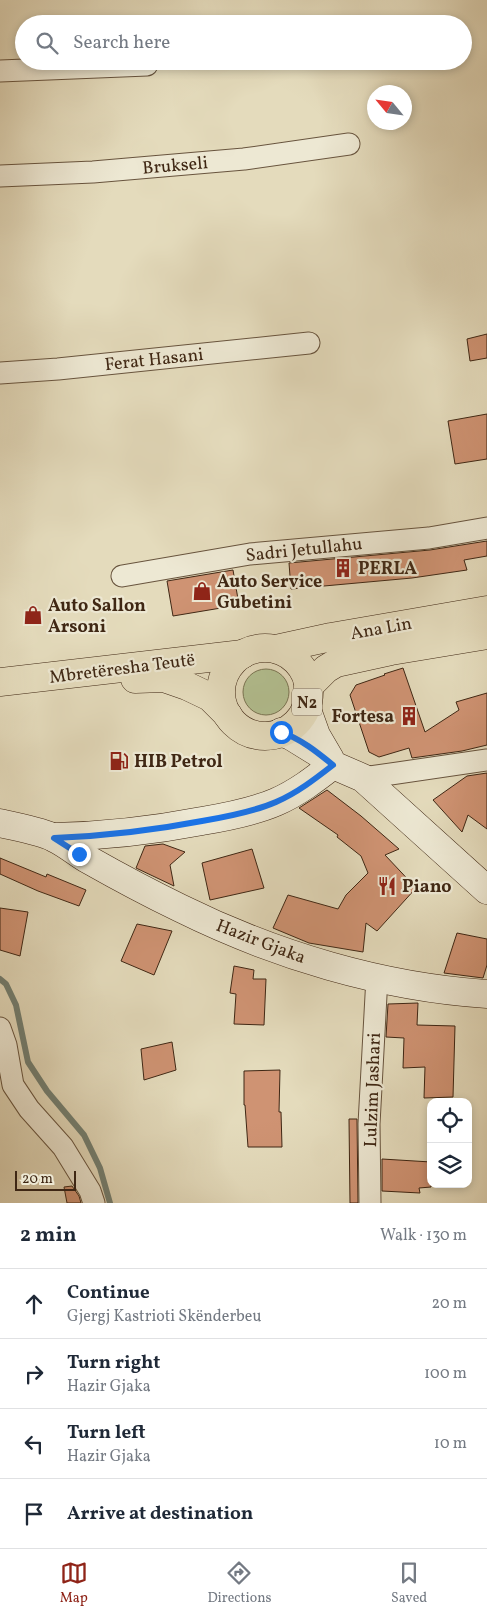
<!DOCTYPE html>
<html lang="en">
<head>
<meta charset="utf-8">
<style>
	body { margin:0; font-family:Vollkorn,serif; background:#f6f6f7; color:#1f2937 }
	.controls { position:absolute; right:15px; bottom:15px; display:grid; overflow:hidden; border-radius:10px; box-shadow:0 2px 8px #0003 }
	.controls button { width:45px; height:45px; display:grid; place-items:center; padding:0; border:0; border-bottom:1px solid #e0e1e3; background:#fff; color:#1f2937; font:25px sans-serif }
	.compass { position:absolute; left:367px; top:85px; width:45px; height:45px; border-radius:50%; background:#fff; box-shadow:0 2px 8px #0003; rotate:299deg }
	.scale { position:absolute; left:15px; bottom:12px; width:61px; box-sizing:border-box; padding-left:5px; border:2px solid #3f2714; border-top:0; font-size:14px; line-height:18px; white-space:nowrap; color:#3f2714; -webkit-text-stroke:4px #ede8d3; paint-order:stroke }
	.stop { position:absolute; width:15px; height:15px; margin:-11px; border:4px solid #1a73e8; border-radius:50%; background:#fff }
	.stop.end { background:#1a73e8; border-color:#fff; box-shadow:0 1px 5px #0008 }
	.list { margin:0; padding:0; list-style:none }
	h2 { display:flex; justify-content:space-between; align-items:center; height:65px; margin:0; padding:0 20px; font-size:21px }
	h2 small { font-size:16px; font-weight:400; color:#747a83 }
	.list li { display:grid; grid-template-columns:32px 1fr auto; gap:15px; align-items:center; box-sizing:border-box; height:70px; padding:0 20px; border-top:1px solid #e0e1e3 }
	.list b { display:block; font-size:19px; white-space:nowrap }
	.list p { margin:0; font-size:16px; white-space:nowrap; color:#747a83 }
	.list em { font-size:16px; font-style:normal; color:#747a83 }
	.icon { flex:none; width:28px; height:28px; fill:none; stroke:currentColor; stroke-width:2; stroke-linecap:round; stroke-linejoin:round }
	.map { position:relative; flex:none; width:487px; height:1203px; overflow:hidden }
	.search { position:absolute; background:#fff; box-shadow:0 2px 8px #0003; left:15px; right:15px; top:15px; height:55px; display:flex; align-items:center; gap:12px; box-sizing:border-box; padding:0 18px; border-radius:28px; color:#747a83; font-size:19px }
	.sheet { height:345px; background:#fff }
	nav { display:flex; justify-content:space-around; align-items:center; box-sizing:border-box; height:70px; border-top:1px solid #e0e1e3; background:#fff; font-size:14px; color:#747a83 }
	nav a { display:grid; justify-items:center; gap:2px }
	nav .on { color:#8f2418 }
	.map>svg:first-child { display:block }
</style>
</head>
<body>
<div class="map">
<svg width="487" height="1203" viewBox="0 0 487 1203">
	<rect width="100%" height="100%" fill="#e4dbbc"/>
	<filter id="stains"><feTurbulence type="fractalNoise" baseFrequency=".004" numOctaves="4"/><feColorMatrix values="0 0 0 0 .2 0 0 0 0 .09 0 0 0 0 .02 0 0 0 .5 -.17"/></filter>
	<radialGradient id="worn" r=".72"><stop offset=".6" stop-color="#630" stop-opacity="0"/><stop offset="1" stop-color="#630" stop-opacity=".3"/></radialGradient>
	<circle fill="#b3c091" stroke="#797452" cx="266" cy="692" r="23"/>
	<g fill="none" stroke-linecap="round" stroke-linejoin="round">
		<path stroke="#738073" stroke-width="6" d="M0 979 6 984 16 1005 28 1062 47 1091 84 1135 100 1168 110 1203"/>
	</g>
	<g fill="#cf9373" stroke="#3f2714">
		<path d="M487 334V358L470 361 467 339Z"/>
		<path d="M487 414V459L455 464 448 421Z"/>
		<path d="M487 541V556L464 560 467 570 412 578 291 589 289 563 430 550Z"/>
		<path d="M233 570 239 605 173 616 167 581Z"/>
		<path d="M403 668 425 732 459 710 456 702 487 693V745L462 751 412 758 409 748 379 757 369 752 350 695 356 685 385 675 384 674Z"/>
		<path d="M487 773V829L468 815 462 832 433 800 467 776Z"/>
		<path d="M327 790 361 816 399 849 385 855 416 888 377 931 366 923 363 952 309 943 273 928 288 895 338 909 346 895 368 873 361 856 337 837 338 835 299 808Z"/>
		<path d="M163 844 185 852 170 865 174 886 136 868 145 846Z"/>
		<path d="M252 849 264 888 210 900 202 863Z"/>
		<path d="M0 858 46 877 47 874 86 890 79 906 38 891 0 874Z"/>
		<path d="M0 908 28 912 20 956 0 950Z"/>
		<path d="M137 924 172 931 154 975 121 961Z"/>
		<path d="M457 933 487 939V965L483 978 444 973Z"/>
		<path d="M234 966 254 970 253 979H266L264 1025 234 1024 236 994 230 993Z"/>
		<path d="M418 1003 417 1025 455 1026 453 1097 424 1098 425 1067 403 1068 404 1038 386 1037 388 1004Z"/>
		<path d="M172 1042 176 1070 144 1080 141 1049Z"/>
		<path d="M280 1070 279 1112H281L282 1147H248L245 1105H244V1071Z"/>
		<path d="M349 1119H357L358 1203H350Z"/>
		<path d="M382 1159 431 1162V1187L419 1188 420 1193 382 1191Z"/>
		<path d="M72 1186 79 1196 81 1203H67L64 1187Z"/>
	</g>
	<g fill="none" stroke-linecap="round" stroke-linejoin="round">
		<g stroke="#68543e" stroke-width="23">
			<g id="street">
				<path d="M0 71 147 65"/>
				<path d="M0 176 93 172 244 159 349 144"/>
				<path d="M0 373 58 369 309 343"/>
				<path d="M122 576 250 554 429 538 487 528"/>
				<path d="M363 778 487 760"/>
				<path d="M0 1028 6 1045 13 1085 29 1109 63 1147 90 1191 94 1203"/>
				<path d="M370 1203 369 1124 377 977"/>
			</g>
		</g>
		<g stroke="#3f2714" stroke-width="29">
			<g id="secondary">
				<path d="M306 707 316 735 330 759"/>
				<path d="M281 732 291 736 317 752 333 765 363 778 487 890"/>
				<path d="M0 823C16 827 41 831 54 838 67 844 78 854 89 860 119 877 149 893 180 908 275 955 381 987 487 994"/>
				<path d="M53 837C106 836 150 831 202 821 226 817 253 812 276 802 297 793 315 779 333 765"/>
			</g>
		</g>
		<g stroke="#3f2714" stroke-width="29">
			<g id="primary">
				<circle cx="265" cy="692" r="44"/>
				<path d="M276 649 331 637 487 610"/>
				<path d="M135 679 164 678 187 686 210 697 228 715"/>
				<path d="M0 682 243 654"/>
				<path d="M308 687 326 669 336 663 391 651 487 635"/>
			</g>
		</g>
		<use href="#street" stroke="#ede8d3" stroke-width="21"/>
		<use href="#secondary" stroke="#ede8d3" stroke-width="28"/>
		<use href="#primary" stroke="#e4dbbc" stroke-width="28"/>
	</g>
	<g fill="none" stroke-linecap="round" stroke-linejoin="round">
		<path stroke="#1a73e8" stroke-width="6" d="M79 854 54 838C106 836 150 831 202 821 226 817 253 812 276 802 297 793 315 779 333 765 317 752 301 739 281 732"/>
	</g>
	<defs>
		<g id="building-bare" transform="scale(1.5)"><path d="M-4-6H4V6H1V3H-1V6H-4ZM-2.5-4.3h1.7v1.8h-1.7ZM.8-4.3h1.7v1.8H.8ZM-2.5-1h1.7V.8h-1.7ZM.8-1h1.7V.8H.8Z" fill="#8f2418" stroke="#ede8d3" stroke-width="2.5" paint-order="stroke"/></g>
		<g id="shop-bare" transform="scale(1.5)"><path d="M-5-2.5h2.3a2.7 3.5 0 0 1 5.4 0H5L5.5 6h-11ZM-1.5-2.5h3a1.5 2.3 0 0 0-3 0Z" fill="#8f2418" stroke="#ede8d3" stroke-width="2.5" paint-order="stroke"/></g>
		<g id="fuel-bare" transform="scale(1.5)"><path d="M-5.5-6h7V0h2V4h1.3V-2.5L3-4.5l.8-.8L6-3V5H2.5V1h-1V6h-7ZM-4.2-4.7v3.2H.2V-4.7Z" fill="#8f2418" stroke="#ede8d3" stroke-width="2.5" paint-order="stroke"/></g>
		<g id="restaurant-bare" transform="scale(1.5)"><path d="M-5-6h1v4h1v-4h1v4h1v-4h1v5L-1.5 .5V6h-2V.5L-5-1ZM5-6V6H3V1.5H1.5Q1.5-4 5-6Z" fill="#8f2418" stroke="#ede8d3" stroke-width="2.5" paint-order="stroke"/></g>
	</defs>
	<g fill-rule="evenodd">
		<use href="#building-bare" x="343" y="568"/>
		<use href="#shop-bare" x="202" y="591"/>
		<use href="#shop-bare" x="33" y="615"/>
		<use href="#building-bare" x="409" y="716"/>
		<use href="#fuel-bare" x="119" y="761"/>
		<use href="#restaurant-bare" x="387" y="886"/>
	</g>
	<g text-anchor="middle" stroke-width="4.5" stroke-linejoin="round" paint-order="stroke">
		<rect fill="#ede8d3" stroke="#73614d" stroke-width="1" x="292" y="688.5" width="30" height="27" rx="4"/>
		<g font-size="16" font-weight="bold" fill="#3f2714">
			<text x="307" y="708">N2</text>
		</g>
		<g font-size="18" fill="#3f2714" stroke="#ede8d3">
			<text transform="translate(175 165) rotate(-5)" y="6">Brukseli</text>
			<text transform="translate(154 359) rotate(-6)" y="6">Ferat Hasani</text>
			<text transform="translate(304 549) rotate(-6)" y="6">Sadri Jetullahu</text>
			<text transform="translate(381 628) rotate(-10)" y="6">Ana Lin</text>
			<text transform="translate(122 668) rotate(-7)" y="6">Mbretëresha Teutë</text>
			<text transform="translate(261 941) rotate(21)" y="6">Hazir Gjaka</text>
			<text transform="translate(372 1090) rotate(-88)" y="6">Lulzim Jashari</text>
		</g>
		<g font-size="18" font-weight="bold" fill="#3f2714" stroke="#ede8d3" text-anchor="start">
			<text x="358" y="574">PERLA</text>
			<text x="217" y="587">Auto Service<tspan x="217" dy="21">Gubetini</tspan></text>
			<text x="48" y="611">Auto Sallon<tspan x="48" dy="21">Arsoni</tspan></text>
			<text x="394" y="722" text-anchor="end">Fortesa</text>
			<text x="134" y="767">HIB Petrol</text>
			<text x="402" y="892">Piano</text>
		</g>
	</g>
	<rect width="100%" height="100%" filter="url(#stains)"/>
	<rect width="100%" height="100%" fill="url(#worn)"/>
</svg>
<div class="controls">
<button><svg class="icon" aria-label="locate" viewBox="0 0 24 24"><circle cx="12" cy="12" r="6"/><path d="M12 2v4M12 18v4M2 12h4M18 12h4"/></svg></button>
<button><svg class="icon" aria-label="layers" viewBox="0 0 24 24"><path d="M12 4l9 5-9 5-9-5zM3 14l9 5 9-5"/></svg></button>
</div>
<svg class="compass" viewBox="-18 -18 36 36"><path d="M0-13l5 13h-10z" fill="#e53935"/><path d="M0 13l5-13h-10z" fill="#747a83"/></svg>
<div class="scale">20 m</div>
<div class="stop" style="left:281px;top:732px"></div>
<div class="stop end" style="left:79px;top:854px"></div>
<div class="search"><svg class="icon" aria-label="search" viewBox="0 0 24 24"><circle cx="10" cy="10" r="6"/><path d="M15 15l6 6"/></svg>Search here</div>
</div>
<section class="sheet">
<h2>2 min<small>Walk · 130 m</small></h2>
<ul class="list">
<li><svg class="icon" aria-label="ahead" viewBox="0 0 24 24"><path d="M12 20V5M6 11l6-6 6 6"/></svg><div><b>Continue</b><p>Gjergj Kastrioti Skënderbeu</p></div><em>20 m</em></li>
<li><svg class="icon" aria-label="right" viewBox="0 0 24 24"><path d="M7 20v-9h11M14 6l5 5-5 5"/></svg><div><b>Turn right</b><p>Hazir Gjaka</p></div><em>100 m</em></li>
<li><svg class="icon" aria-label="left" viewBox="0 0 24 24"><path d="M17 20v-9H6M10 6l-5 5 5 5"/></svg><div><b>Turn left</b><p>Hazir Gjaka</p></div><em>10 m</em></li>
<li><svg class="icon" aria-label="arrive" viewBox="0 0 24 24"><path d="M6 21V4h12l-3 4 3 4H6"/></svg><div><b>Arrive at destination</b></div></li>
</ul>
</section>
<nav>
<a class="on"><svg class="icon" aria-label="map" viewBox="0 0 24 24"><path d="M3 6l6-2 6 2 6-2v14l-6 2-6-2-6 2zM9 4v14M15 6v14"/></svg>Map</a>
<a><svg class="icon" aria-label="directions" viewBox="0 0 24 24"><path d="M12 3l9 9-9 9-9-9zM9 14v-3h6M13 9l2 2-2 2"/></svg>Directions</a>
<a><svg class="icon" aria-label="saved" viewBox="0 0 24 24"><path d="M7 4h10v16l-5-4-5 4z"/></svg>Saved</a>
</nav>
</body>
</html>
